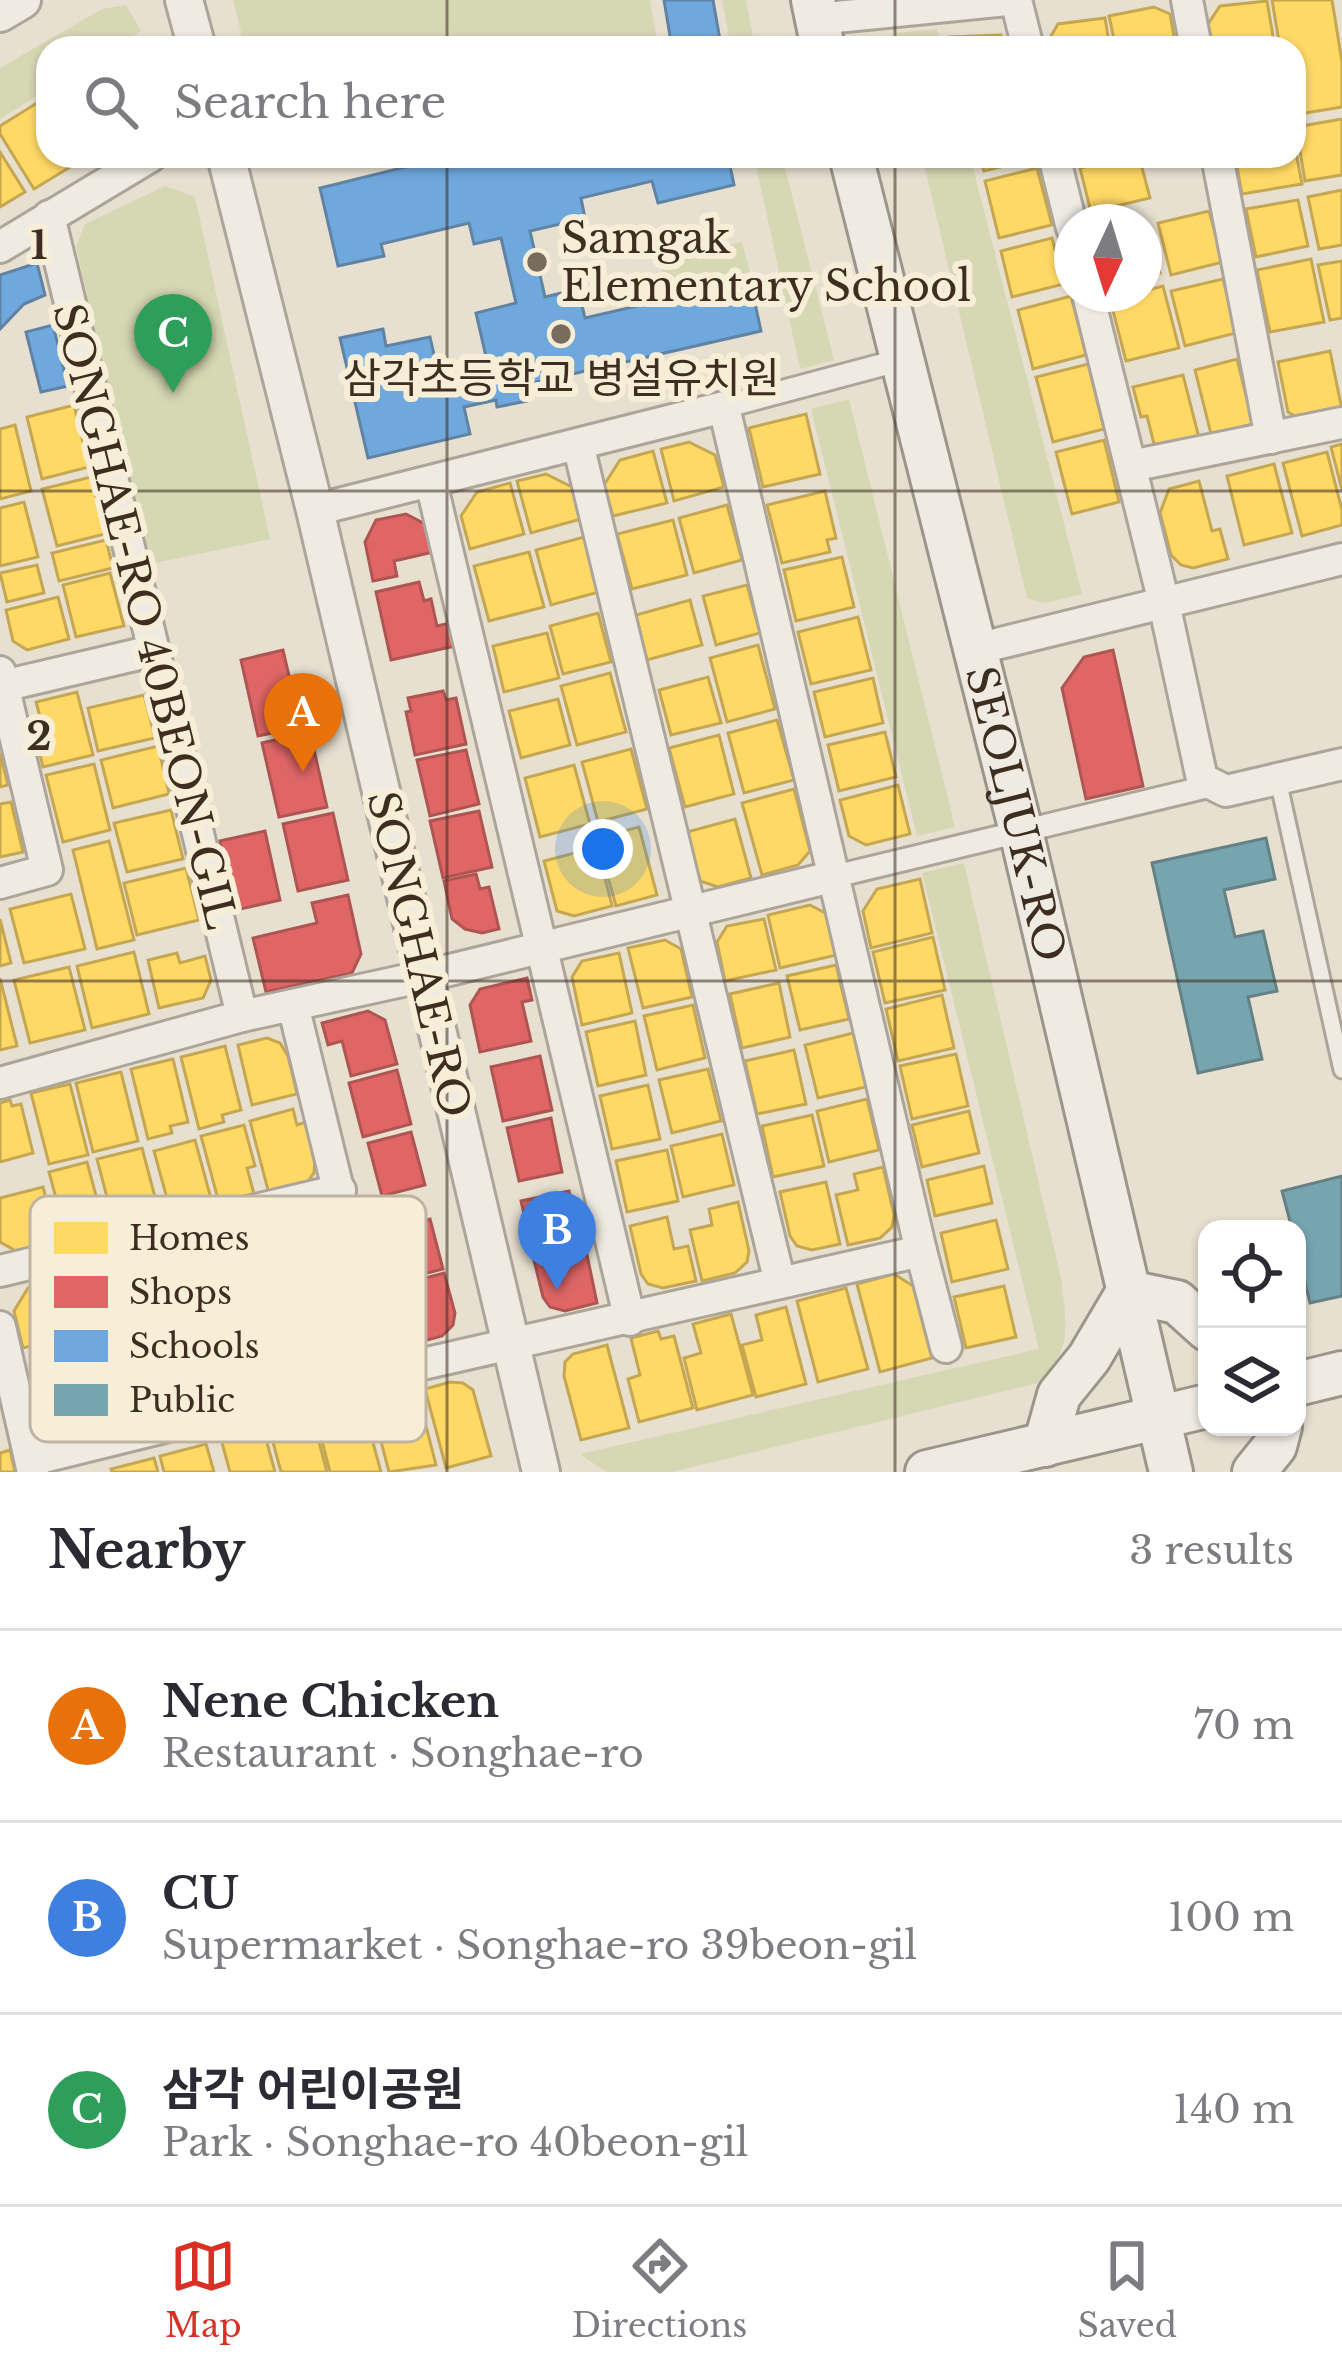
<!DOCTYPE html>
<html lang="en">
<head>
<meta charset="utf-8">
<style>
	body { margin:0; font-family:"Libre Baskerville","Noto Sans KR",serif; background:#f7f7f7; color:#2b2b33 }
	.controls { position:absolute; right:36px; bottom:36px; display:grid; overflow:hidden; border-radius:24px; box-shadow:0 3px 9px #0004 }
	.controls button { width:108px; height:108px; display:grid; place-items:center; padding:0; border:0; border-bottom:3px solid #e1e1e2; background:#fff; color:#2b2b33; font:60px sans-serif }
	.compass { position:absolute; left:1054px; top:204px; width:108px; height:108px; border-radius:50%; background:#fff; box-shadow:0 3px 9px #0004; rotate:184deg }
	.you { position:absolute; left:603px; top:849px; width:42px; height:42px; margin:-30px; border:9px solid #fff; border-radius:50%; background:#1a73e8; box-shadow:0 0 0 18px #1a73e833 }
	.badge { display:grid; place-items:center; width:78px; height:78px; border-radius:50%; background:#d93025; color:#fff; font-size:39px; font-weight:700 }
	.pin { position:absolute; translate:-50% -99px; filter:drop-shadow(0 3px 6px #0008) }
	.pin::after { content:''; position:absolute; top:63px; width:42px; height:36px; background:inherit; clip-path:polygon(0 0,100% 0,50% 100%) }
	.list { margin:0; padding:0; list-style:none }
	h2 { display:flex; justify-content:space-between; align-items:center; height:156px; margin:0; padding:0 48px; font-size:51px }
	h2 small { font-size:39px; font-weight:400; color:#7c7c81 }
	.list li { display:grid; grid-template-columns:78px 1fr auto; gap:36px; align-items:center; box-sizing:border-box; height:192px; padding:0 48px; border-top:3px solid #e1e1e2 }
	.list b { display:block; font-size:45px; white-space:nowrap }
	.list p { margin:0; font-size:39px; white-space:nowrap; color:#7c7c81 }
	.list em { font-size:39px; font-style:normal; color:#7c7c81 }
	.icon { flex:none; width:66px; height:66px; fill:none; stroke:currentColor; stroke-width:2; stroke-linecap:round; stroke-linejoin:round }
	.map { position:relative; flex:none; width:1342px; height:1472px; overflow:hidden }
	.search { position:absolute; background:#fff; box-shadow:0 3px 9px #0004; left:36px; right:36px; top:36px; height:132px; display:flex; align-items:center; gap:30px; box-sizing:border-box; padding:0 42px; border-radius:36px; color:#7c7c81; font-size:45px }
	.sheet { height:732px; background:#fff }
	nav { display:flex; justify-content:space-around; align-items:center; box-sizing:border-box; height:168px; border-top:3px solid #e1e1e2; background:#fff; font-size:33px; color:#7c7c81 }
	nav a { display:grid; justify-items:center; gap:6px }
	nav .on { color:#d93025 }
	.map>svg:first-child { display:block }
</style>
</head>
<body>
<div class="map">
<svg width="1342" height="1472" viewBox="0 0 1342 1472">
	<rect width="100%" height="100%" fill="#e7e0d1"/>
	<g fill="#d6d7b3">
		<path d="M233 0H650L658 47 245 48Z"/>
		<path d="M722 0H746L755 48H731Z"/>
		<path d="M126 5 141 31 114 48H48V89L0 119V68L102 9Z"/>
		<path d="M937 29 942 48H899L896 33Z"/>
		<path d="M754 156H782L834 360 800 369Z"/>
		<path d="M922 156H970L1082 594 1045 603 1027 598Z"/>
		<path d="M165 186 195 197 270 539 145 565 76 246 85 224Z"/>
		<path d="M742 242 750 272 667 291 660 261Z"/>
		<path d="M849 399 955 827 917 836 811 409Z"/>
		<path d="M964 863 1061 1278C1066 1323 1074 1349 1038 1383L672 1472H606L580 1454 1039 1349 922 873Z"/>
	</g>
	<g fill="#ffd966" stroke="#c5a651" stroke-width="3">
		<path d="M1272 0H1332L1342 62V107L1294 115V48H1280Z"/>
		<path d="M1267 1 1275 48H1214L1208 24 1220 6Z"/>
		<path d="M1154 7 1170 14 1176 48H1116L1109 16Z"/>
		<path d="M1105 18 1110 48H1048L1047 43 1058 24Z"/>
		<path d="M1001 35 1005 48H953L950 37Z"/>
		<path d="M37 103 48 121V156H69L75 164 34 189 0 134V126Z"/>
		<path d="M1342 119V175L1305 181 1296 127Z"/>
		<path d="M1294 142 1302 184 1242 194 1235 156H1294Z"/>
		<path d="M0 152 25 192 0 207Z"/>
		<path d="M980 156H1035V158L984 171Z"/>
		<path d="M1129 156H1139L1150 198 1091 212 1080 168Z"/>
		<path d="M1037 168 1052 225 999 238 985 181Z"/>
		<path d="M1342 190V245L1319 249 1308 197Z"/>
		<path d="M1298 200 1308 246 1256 257 1246 209Z"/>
		<path d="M1209 211 1223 262 1171 275 1158 223Z"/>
		<path d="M1148 227 1160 273 1144 277V228Z"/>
		<path d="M1052 238 1064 284 1012 297 1001 251Z"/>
		<path d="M1311 259 1324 322 1270 332 1257 270Z"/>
		<path d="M1342 261V318L1330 320 1318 265Z"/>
		<path d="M1223 279 1236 333 1185 346 1171 291Z"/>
		<path d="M1163 286 1179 348 1126 361 1110 299 1144 294V291Z"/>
		<path d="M1071 296 1086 355 1033 369 1018 310Z"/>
		<path d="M1330 351 1342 410 1299 418 1288 412 1278 362Z"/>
		<path d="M1237 359 1253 424 1211 434 1195 370Z"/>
		<path d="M1088 364 1104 429 1053 442 1036 377Z"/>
		<path d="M1183 375 1199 438 1155 448 1147 416 1141 417 1133 387Z"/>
		<path d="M74 405 89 467 42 479 27 417Z"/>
		<path d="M806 414 820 474 763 487 749 428Z"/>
		<path d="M15 425 31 491 0 499V429Z"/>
		<path d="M1104 440 1119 502 1072 514 1056 452Z"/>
		<path d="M689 442 715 455 724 487 674 501 661 449Z"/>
		<path d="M1342 444V490L1331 447Z"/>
		<path d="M653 451 667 503 613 516 604 485 620 460Z"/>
		<path d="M1327 452 1342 510V525L1302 536 1283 463Z"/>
		<path d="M1274 464 1292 533 1244 545 1227 476Z"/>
		<path d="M546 474 572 487 581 519 531 533 517 481Z"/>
		<path d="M91 477 105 534 57 546 42 489Z"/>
		<path d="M1199 481 1212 531 1220 529 1228 559 1193 568 1181 565 1171 555 1160 513 1169 489Z"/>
		<path d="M510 483 524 534 470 549 461 516 477 492Z"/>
		<path d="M825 491 836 538 827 540 830 552 782 563 767 505Z"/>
		<path d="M24 502 38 557 0 566V508Z"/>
		<path d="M727 505 742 560 694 573 679 518Z"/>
		<path d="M673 520 687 575 632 589 617 534Z"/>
		<path d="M584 537 599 592 551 605 536 550Z"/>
		<path d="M106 540 113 568 59 581 52 553Z"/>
		<path d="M529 552 544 607 489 621 474 566Z"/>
		<path d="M842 557 854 607 796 621 784 570Z"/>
		<path d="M37 565 44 593 7 602 0 573Z"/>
		<path d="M110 573 124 626 76 637 63 585Z"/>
		<path d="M747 585 760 633 716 645 703 596Z"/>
		<path d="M58 597 69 639 27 650 13 641 6 610Z"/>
		<path d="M690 600 702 645 647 660 636 615Z"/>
		<path d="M598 613 611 662 563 674 550 626Z"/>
		<path d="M858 617 871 670 811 684 798 632Z"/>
		<path d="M547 633 559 678 504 692 493 646Z"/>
		<path d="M758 645 775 709 727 722 710 658Z"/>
		<path d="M610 673 626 732 577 745 561 686Z"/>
		<path d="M708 677 721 723 671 735 659 690Z"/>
		<path d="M873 678 883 723 825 737 814 692Z"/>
		<path d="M77 692 93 755 43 767 36 737 45 735 36 702Z"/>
		<path d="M144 695 155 738 98 751 88 708Z"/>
		<path d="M558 699 570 745 521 758 509 711Z"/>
		<path d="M777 720 794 780 744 793 728 733Z"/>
		<path d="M885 732 896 777 839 791 828 745Z"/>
		<path d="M719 735 734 794 685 807 669 748Z"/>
		<path d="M158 746 169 794 113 808 101 760Z"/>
		<path d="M631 749 647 809 598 822 582 762Z"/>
		<path d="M0 753 8 785 0 787Z"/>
		<path d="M94 764 110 830 63 842 46 775Z"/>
		<path d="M574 765 590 824 540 837 525 778Z"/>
		<path d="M898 785 910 834 866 845 849 836 840 800Z"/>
		<path d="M794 789 810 851 798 865 762 875 742 803Z"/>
		<path d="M11 802 23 852 0 857V804Z"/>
		<path d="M171 810 183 859 127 872 114 823Z"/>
		<path d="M735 819 751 878 718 887 700 881 687 832Z"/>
		<path d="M639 827 657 895 616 906 597 838Z"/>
		<path d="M109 841 134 940 97 949 73 850Z"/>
		<path d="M597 847 612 906 574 916 557 911 544 861Z"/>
		<path d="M186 868 199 920 137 935 124 883Z"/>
		<path d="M920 879 932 933 871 948 863 911 877 889Z"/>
		<path d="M71 894 85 949 24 963 10 909Z"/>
		<path d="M810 905 827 914 837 955 780 968 768 915Z"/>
		<path d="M0 919 11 963 0 966Z"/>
		<path d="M764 919 776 970 725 981 717 942 727 926Z"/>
		<path d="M933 937 945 990 885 1003 873 952Z"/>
		<path d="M665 940 681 949 692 997 643 1008 628 948Z"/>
		<path d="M134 952 149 1014 92 1028 77 966Z"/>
		<path d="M177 953 180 963 205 956 211 980 203 998 159 1008 148 960Z"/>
		<path d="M619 953 632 1013 582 1025 572 977 582 961Z"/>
		<path d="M836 965 849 1019 800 1030 787 976Z"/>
		<path d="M69 967 85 1030 30 1043 14 980Z"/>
		<path d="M0 978 17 1046 0 1050Z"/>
		<path d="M779 983 790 1037 742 1048 730 994Z"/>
		<path d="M942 995 954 1048 898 1061 886 1009Z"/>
		<path d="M693 1005 705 1058 657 1070 644 1016Z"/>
		<path d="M635 1021 646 1075 598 1086 586 1032Z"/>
		<path d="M853 1033 866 1087 818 1098 805 1045Z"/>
		<path d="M267 1038 280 1043 288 1056 297 1094 252 1105 238 1045Z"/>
		<path d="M225 1046 241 1110 222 1115 224 1122 199 1129 181 1057Z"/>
		<path d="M794 1050 806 1104 757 1114 745 1061Z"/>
		<path d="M956 1054 968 1106 912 1119 900 1066Z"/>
		<path d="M173 1059 188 1122 170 1126 172 1133 148 1139 131 1069Z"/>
		<path d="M708 1069 721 1121 672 1133 659 1080Z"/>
		<path d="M121 1072 138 1141 93 1152 76 1083Z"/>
		<path d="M70 1084 88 1155 49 1164 31 1093Z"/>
		<path d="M648 1085 660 1139 612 1149 600 1096Z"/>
		<path d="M867 1099 879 1150 829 1162 817 1111Z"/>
		<path d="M10 1100 12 1106 21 1104 33 1153 0 1162V1103Z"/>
		<path d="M293 1109 297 1125 306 1122 315 1158 314 1173 306 1184 269 1194 250 1121Z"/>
		<path d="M969 1111 979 1153 922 1167 912 1125Z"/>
		<path d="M812 1115 824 1166 773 1177 762 1126Z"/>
		<path d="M244 1125 255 1166 247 1168 254 1194 219 1203 201 1136Z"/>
		<path d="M722 1134 734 1185 683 1197 671 1146Z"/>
		<path d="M195 1140 213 1206 172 1217 154 1151Z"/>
		<path d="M142 1148 160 1216 115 1228 97 1159Z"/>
		<path d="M667 1150 678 1201 627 1212 616 1161Z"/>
		<path d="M87 1162 106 1233 68 1243 49 1172Z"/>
		<path d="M984 1166 992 1203 935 1216 927 1180Z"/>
		<path d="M883 1167 894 1215 892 1227 880 1238 848 1245 836 1195 858 1190 854 1174Z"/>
		<path d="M826 1182 840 1244 812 1250 797 1246 790 1236 780 1192Z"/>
		<path d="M43 1187 57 1240 16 1251 0 1242V1198Z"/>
		<path d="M738 1202 749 1251 747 1262 735 1273 702 1281 690 1230 712 1225 709 1209Z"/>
		<path d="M667 1217 674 1249 688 1246 696 1281 663 1288 648 1284 641 1274 630 1226Z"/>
		<path d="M996 1220 1008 1269 952 1282 941 1233Z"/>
		<path d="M894 1274 913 1286 932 1358 880 1372 857 1284Z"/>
		<path d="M56 1281 57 1287 67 1284 79 1334 23 1348 14 1311 28 1288Z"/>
		<path d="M1004 1286 1016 1337 966 1348 954 1297Z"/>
		<path d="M846 1288 868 1369 818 1382 797 1301Z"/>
		<path d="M786 1307 806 1384 756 1397 742 1345 762 1340 756 1315Z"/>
		<path d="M731 1314 753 1395 697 1410 684 1358 701 1353 693 1324Z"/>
		<path d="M658 1331 661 1339 674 1336 693 1408 639 1422 628 1379 640 1375 631 1338Z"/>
		<path d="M607 1345 629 1428 581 1440 564 1376 565 1362 573 1354Z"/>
		<path d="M450 1382 463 1383 473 1390 491 1456 446 1468 425 1389Z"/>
		<path d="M417 1391 436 1465 389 1472 371 1403Z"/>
		<path d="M363 1406 381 1472H330L316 1418Z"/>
		<path d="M312 1416 327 1472H281L269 1427Z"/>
		<path d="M263 1428 275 1472H230L221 1439Z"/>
		<path d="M206 1444 214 1472H164L160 1456Z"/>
		<path d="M10 1450 15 1472H0V1453Z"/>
		<path d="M154 1458 158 1472H112L111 1469Z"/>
	</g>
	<g fill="#e06666" stroke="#af5551" stroke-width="3">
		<path d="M406 514 427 525 433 552 394 561 397 576 373 581 365 542 376 520Z"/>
		<path d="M419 582 424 601 431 599 437 626 450 623 455 646 391 660 376 592Z"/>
		<path d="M283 650 301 727 258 736 241 660Z"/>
		<path d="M1113 650 1143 786 1086 799 1062 688 1084 657Z"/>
		<path d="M443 691 446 700 456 698 466 744 415 755 406 712 411 711 408 698Z"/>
		<path d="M310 732 327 807 279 817 262 743Z"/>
		<path d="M466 750 479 804 430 816 417 760Z"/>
		<path d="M479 811 492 867 443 878 430 821Z"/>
		<path d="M333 813 348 880 298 891 283 824Z"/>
		<path d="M265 831 280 900 236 910 220 841Z"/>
		<path d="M476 874 480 889 489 887 499 929 482 933 465 929 452 919 444 881Z"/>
		<path d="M348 895 361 954 352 973 266 992 253 938 317 923 312 903Z"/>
		<path d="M527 978 532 1000 522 1002 531 1041 480 1052 470 1005 480 989Z"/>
		<path d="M368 1011 385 1020 397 1064 351 1076 342 1041 328 1045 322 1023Z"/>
		<path d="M540 1056 552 1110 503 1121 491 1067Z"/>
		<path d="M397 1070 411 1124 363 1137 349 1083Z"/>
		<path d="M551 1118 562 1172 519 1181 507 1128Z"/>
		<path d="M411 1132 425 1185 382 1196 368 1143Z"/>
		<path d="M569 1191 580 1242 533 1252 521 1201Z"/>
		<path d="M430 1219 443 1269 397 1281 383 1231Z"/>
		<path d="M585 1245 597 1303 565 1311 550 1307 543 1297 533 1256Z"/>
		<path d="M444 1273 455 1313 453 1325 442 1336 409 1345 394 1286Z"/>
	</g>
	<g fill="#6fa8dc" stroke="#6083a4" stroke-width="3">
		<path d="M664 0H713L720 40 672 48Z"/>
		<path d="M450 156H728L734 185 658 203 652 181 581 198 585 218 530 231 545 297 578 289 585 318 750 280 761 331 524 385 527 401 497 407 496 400 464 407 470 434 368 458 340 338 383 329 386 346 430 337 439 376 456 372 460 390 492 383 476 313 516 303 501 238 474 244 469 223 381 244 384 256 338 266 320 188Z"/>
		<path d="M37 263 45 295 24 304 0 329V275Z"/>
		<path d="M53 325 68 386 41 392 26 332Z"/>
	</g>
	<g fill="#76a5af" stroke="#658184" stroke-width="3">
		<path d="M1266 838 1275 879 1224 890 1235 937 1263 931 1277 991 1248 997 1262 1059 1198 1073 1152 863Z"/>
		<path d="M1342 1176V1296L1310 1303 1297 1250V1229H1292L1282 1191Z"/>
	</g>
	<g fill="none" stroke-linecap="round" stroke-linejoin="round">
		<g stroke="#ada599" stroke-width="21">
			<path id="service" d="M1278 780 1342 1070"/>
		</g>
		<g stroke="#ada599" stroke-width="27">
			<g id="pedestrian">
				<path d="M724 407 904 359"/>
				<path d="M836 876 1214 785"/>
			</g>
		</g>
		<g stroke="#ada599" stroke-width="36">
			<g id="minor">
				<path d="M1016 0 1028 48"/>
				<path d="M1187 0 1196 48"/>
				<path d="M816 19 1007 0"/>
				<path d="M1054 156 1072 228"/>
				<path d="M1217 156 1271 438"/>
				<path d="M49 216 242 1016"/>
				<path d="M0 247 151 156"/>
				<path d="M1088 294 1164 603 1202 779 1226 791 1342 764"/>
				<path d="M578 444 780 1283"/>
				<path d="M1131 466 1342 423"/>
				<path d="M431 482 630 1320"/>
				<path d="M976 649 1342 559"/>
				<path d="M0 672 47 870 0 883"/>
				<path d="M3 686 152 651"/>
				<path d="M293 1005 383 1373"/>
				<path d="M0 1083 242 1016 425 976 836 876"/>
				<path d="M921 1251 946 1347"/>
				<path d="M0 1271 340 1190"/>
				<path d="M0 1327 33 1472"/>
				<path d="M31 1460 383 1373 921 1251 724 407 315 510"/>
			</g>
		</g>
		<g stroke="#ada599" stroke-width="42">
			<g id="tertiary">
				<path d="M184 0 197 48"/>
				<path d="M0 13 22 0"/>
				<path d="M226 156 315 510 541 1472"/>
			</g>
		</g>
		<g stroke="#9c958a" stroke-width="48">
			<g id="secondary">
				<path d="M813 0 823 48"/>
				<path id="s1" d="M851 156 1021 831 1171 1472"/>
				<path d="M1128 1292 1177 1302 1207 1329"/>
				<path d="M1297 1384 1342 1373"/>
				<path d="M1045 1445 1059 1395 1089 1358 1128 1292"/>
				<path d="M927 1472 1207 1406"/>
				<path d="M1254 1472 1275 1446 1280 1427"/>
			</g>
		</g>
		<use href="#service" stroke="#efebe3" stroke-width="15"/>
		<use href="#pedestrian" stroke="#efebe3" stroke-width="21"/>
		<use href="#minor" stroke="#efebe3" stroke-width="30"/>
		<use href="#tertiary" stroke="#efebe3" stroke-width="36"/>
		<use href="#secondary" stroke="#efebe3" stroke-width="42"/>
	</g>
	<path fill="none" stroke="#3d2e20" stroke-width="3" stroke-opacity="0.55" d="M447 0V48M895 0V48M447 156V1472M895 156V1472M0 491H1342M0 981H1342"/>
	<g fill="#786c5e" stroke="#f7eed8" stroke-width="4.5">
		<circle cx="537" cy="262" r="12"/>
		<circle cx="561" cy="334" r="12"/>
	</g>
	<g text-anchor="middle" stroke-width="12" stroke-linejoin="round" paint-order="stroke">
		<g font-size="42" fill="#3d2e20" stroke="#f7eed8" text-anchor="start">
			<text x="561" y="253">Samgak<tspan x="561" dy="48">Elementary School</tspan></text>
			<text x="561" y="393" text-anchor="middle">삼각초등학교 병설유치원</text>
		</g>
		<g font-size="42" fill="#3d2e20" stroke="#f7eed8">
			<text transform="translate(145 616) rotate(76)" y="15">SONGHAE-RO 40BEON-GIL</text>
			<text dy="15" stroke="none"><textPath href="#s1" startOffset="678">SEOLJUK-RO</textPath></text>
			<text transform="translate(419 954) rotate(77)" y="15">SONGHAE-RO</text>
		</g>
	</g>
	<rect x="30" y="1196" width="396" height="246" rx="18" fill="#f7eed8" stroke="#bfb4a1" stroke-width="3"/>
	<rect x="54" y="1222" width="54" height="32" fill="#ffd966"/>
	<rect x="54" y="1276" width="54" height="32" fill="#e06666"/>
	<rect x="54" y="1330" width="54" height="32" fill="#6fa8dc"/>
	<rect x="54" y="1384" width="54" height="32" fill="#76a5af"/>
	<g font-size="33" fill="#3d2e20">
		<text x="129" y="1250">Homes</text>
		<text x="129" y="1304">Shops</text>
		<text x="129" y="1358">Schools</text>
		<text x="129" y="1412">Public</text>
	</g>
	<g font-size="39" text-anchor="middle" font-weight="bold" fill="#3d2e20" stroke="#f7eed8" stroke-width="12" stroke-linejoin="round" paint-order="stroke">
		<text x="39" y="259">1</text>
		<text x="39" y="750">2</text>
	</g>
</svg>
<div class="controls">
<button><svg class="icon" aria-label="locate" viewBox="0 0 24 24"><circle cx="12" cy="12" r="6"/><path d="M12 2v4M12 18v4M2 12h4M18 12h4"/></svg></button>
<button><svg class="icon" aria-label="layers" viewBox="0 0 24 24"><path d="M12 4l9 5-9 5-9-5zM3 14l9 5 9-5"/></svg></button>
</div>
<svg class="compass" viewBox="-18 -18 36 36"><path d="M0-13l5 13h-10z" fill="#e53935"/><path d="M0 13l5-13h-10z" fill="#7c7c81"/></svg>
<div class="you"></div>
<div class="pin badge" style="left:303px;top:772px;background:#e8710a">A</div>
<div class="pin badge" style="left:557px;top:1290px;background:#3f7fe0">B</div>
<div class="pin badge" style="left:173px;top:393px;background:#2e9e5b">C</div>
<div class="search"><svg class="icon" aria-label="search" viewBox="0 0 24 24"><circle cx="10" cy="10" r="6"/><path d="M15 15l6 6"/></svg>Search here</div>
</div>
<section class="sheet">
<h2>Nearby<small>3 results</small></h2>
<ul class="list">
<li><span class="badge" style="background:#e8710a">A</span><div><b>Nene Chicken</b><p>Restaurant · Songhae-ro</p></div><em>70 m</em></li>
<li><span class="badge" style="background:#3f7fe0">B</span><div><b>CU</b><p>Supermarket · Songhae-ro 39beon-gil</p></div><em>100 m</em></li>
<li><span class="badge" style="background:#2e9e5b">C</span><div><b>삼각 어린이공원</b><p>Park · Songhae-ro 40beon-gil</p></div><em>140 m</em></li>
</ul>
</section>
<nav>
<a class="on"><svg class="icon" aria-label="map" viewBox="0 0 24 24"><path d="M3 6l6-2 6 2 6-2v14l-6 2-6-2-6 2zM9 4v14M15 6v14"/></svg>Map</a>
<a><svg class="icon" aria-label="directions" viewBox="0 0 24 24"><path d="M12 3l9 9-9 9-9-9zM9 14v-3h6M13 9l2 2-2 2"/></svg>Directions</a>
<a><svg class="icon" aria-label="saved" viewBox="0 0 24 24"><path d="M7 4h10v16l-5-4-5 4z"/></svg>Saved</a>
</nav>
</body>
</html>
